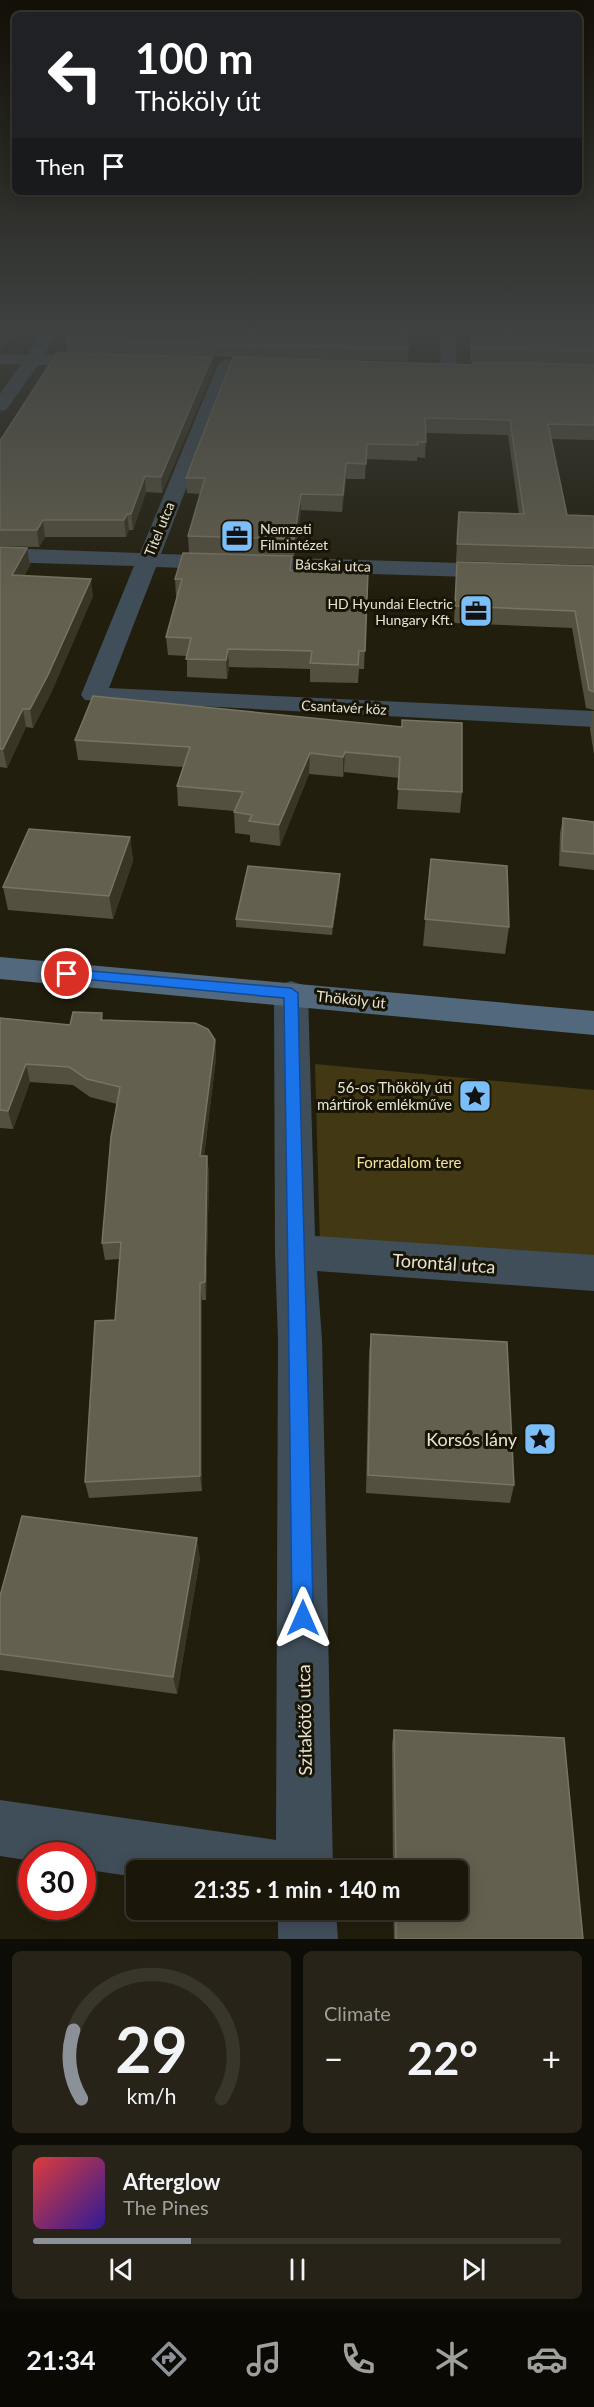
<!DOCTYPE html>
<html lang="en">
<head>
<meta charset="utf-8">
<style>
  body { margin:0; font-family:Lato,sans-serif; background:#272318; color:#f1f3f6; height:100vh; display:flex; flex-direction:column; font-size:22px; white-space:nowrap }
  * { box-sizing:border-box; margin:0 }
  p { font-size:20px; color:#9f9f9c }
  .icon { flex:none; width:33px; height:33px; fill:none; stroke:currentColor; stroke-width:2; stroke-linecap:round; stroke-linejoin:round }
  .map { position:relative; height:1939px; overflow:hidden }
  .drawer { display:flex; flex-direction:column; gap:12px; padding:12px; background:#0e0c06; flex:1 }
  .drawer>* { flex:none }
  .hud { position:absolute; left:12px; top:12px; width:570px; height:183px; border-radius:9px; box-shadow:0 3px 15px #0003,0 0 0 2px #38352b; background:#202124; color:#fff; overflow:hidden }
  .speed { position:absolute; left:18px; top:1842px; display:flex; gap:12px; font-size:30px; font-weight:700; text-align:center }
  .speed>* { display:grid; place-content:center; width:78px; height:78px; border-radius:50%; background:#1a160a; box-shadow:0 3px 15px #0003,0 0 0 2px #38352b; line-height:1 }
  .speed .limit { border:9px solid #d22; background:#fff; color:#111 }
  .pin { position:absolute; display:grid; place-items:center; width:51px; height:51px; color:#fff; margin:-26px; border:3px solid #fff; border-radius:50%; box-shadow:0 2px 6px #0007 }
  .me { position:absolute; width:66px; margin:-33px; rotate:0deg; stroke-linejoin:round; filter:drop-shadow(0 0 4px #0008) }
  .turn { display:flex; align-items:center; gap:21px; height:126px; padding:0 24px; font-size:27px }
  .turn .icon { width:78px; height:78px; stroke-width:2.5 }
  .turn b { display:block; font-size:42px; line-height:51px }
  .then { display:flex; align-items:center; height:57px; padding:0 24px; background:#0003; gap:12px; font-size:22px }
  .big { font-size:45px; font-weight:700; line-height:1.1 }
  .drawer .widget { flex:1; display:flex; flex-direction:column; justify-content:center; gap:9px; min-width:0; padding:0 21px; border-radius:9px; background:#272318 }
  .drawer .dial { align-items:center; gap:0 }
  .dial svg { height:156px; overflow:visible; fill:none; stroke:#38352b; stroke-width:7; stroke-linecap:round; text-anchor:middle }
  .dial text { fill:#f1f3f6; stroke:none }
  .song { display:flex; align-items:center; gap:18px }
  .cover { width:72px; height:72px; border-radius:9px; background:linear-gradient(135deg,hsl(0 70% 55%),hsl(250 70% 35%)) }
  .played { height:6px; border-radius:3px; background:linear-gradient(90deg,#8c9099 30%,#38352b 30%) }
  .keys { display:flex; justify-content:space-around; direction:ltr }
  .heat { display:flex; justify-content:space-between; align-items:center; font-size:33px; direction:ltr }
  .drawer .tiles { flex:1; display:grid; gap:12px; grid-template-columns:1fr 1fr }
  .widget:last-child { grid-column:span 2 }
  .trip { position:absolute; left:126px; top:1860px; width:342px; height:60px; border-radius:9px; background:#1a160a; box-shadow:0 3px 15px #0003,0 0 0 2px #38352b; font-weight:700; line-height:60px; text-align:center }
  .dock { display:flex; height:96px; justify-content:space-around; align-items:center; background:#0a0904; color:#9f9f9c }
  .dock .icon { width:42px; height:42px }
  .dock .selected { color:#8c9099 }
  .dock b { font-size:27px; color:#f1f3f6 }
  .map>svg:first-child { display:block }
  .green { fill:#423914 }
  .lines { fill:none; stroke-linecap:round; stroke-linejoin:round }
  .minor { fill:#404e5a; fill-rule:evenodd }
  .secondary { fill:#52687c; fill-rule:evenodd }
  .wall { fill:#54503f }
  .shaded-wall { fill:#393524 }
  .building { fill:#64604f; stroke:#787464; stroke-width:1.5 }
  .route { fill:#1a73e8; stroke:#114b97; stroke-width:1.5 }
  .labels { text-anchor:middle; dominant-baseline:central; stroke-width:6; stroke-linejoin:round; paint-order:stroke }
  .far-poi-label { font-size:14px; fill:#e6e3d8; stroke:#191505; text-anchor:start }
  .far-street-label { font-size:14px; fill:#e6e3d8; stroke:#191505 }
  .street-label { font-size:15px; fill:#e6e3d8; stroke:#191505 }
  .poi-label { font-size:15px; fill:#e6e3d8; stroke:#191505; text-anchor:end }
  .park-label { font-size:15px; fill:#f5e39d; stroke:#191505 }
  .near-street-label { font-size:18px; fill:#e6e3d8; stroke:#191505 }
  .near-poi-label { font-size:18px; fill:#e6e3d8; stroke:#191505; text-anchor:end }
</style>
</head>
<body>
<div class="map">
<svg width="594" height="1939" viewBox="0 0 594 1939">
  <rect width="100%" height="100%" fill="#221e0d"/>
  <path class="green" d="M315,1064L594,1090V1265L320,1245Z"/>
  <g class="lines">
    <path class="minor" d="M45,326H61L44,355L97,356L105,361L97,366L38,365L6,410L0,411V394L21,364H0V354L28,355Z
      M439,326H455L457,369L455,373H443L441,369Z
      M226,359L234,364L161,554L594,567V581L156,567L109,688L594,711V727L85,700L81,695L134,566L0,562V548L140,553L218,364Z
      M291,981L303,985L308,993L315,1236L594,1255V1291L317,1271L322,1340L333,1870H136V1877L82,1869V1856H32V1861L0,1856V1800L276,1840L278,1340L275,1252L274,993L279,985Z
      M278,1910H336L338,1939H278Z"/>
    <path class="secondary" d="M0,957L594,1011V1035L0,979Z"/>
  </g>
  <path class="wall" d="M474,326H594V365L471,362L470,344L471,331L474,330Z
    M66,336L408,349V361L68,353Z
    M212,357L213,371L162,493L146,492L133,530H129L126,537H45L39,547L0,546V441Z
    M473,365H594V440L551,439L567,515L594,516V565L456,561L459,512L519,514L508,435L426,433L425,458L417,457V461L366,459L365,479H346L342,512L301,510L294,556L189,553L188,536L200,494L187,493L186,478Z
    M0,547L27,548L30,565L24,576L93,596L51,693L33,728L26,727L7,768L0,767Z
    M457,562L594,566V710L586,708L572,628L454,623Z
    M292,570L368,572L364,669H359L358,683L310,682V669L229,667L227,679L187,677V656L168,655L166,637L178,596H176L175,579Z
    M593,711H594V755L590,729Z
    M401,727L462,792L460,813L397,809L399,778L344,772L343,777L309,774L280,846L250,842V835L235,833L234,811L178,806L177,786L183,767L78,760L75,740Z
    M563,818L594,822V870L559,866L560,833Z
    M130,837L133,861L113,919L8,910L3,887Z
    M431,859L509,927L505,954L423,946Z
    M340,882L332,935L236,927V919Z
    M102,1013L103,1020L215,1040L216,1058L204,1156H207L209,1174L206,1300H202V1491L89,1498L85,1482L115,1320L119,1259L105,1260L102,1243L117,1104L90,1097L73,1085L30,1082L13,1129L0,1128V1018L70,1025Z
    M371,1334L514,1485L510,1503L366,1493L369,1353Z
    M200,1558L177,1694L0,1670V1596Z
    M394,1730L583,1939H394L393,1910H458V1870H393L392,1744Z"/>
  <path class="shaded-wall" d="M8,326H21L0,352V336Z
    M212,357L213,371L162,493L161,477Z
    M346,463V479L342,512L343,495Z
    M145,476L146,492L133,530L131,514Z
    M301,494V510L294,556V539Z
    M127,514L129,530L126,537L124,520Z
    M43,520L45,537L39,547L37,530Z
    M27,548L30,565L15,592L12,575Z
    M91,579L93,596L51,693L33,728L30,709Z
    M228,649L229,667L227,679L226,660Z
    M23,709L26,727L7,768L3,749Z
    M345,752L344,772L343,777V757Z
    M310,753L309,774L280,846L279,825Z
    M130,837L133,861L113,919L109,896Z
    M340,874V882L332,935V927Z
    M215,1040L216,1058L202,1174L200,1156Z
    M26,1064L30,1082L13,1129L8,1111Z
    M207,1156L209,1174L206,1300L205,1282Z
    M200,1283L202,1300V1491L200,1476Z
    M197,1538L200,1558L177,1694L173,1677Z"/>
  <path class="building" d="M0,326H8L0,336Z
    M72,326H407L408,349L67,341L70,336H66Z
    M476,326H594V351L472,348L471,331L476,330Z
    M57,353L212,357L161,477L145,476L131,514H127L124,520H43L37,530H0V441Z
    M233,357L473,365V362L594,365V425L548,424L567,515L594,516V548L457,544L459,512L524,514L510,420L425,418L426,442H418V445L367,444L366,464L346,463L343,495L301,494L294,539L188,536L205,478H186Z
    M0,547L27,548L12,575L91,579L48,675L30,709H23L3,749H0Z
    M183,553L292,556L290,570L368,572L365,651H359L358,665L310,663L312,651L228,649L226,660L186,659L191,638L166,637L182,579H175Z
    M457,562L594,566V692L589,690L575,611L455,606Z
    M93,696L402,727V720L462,723V792L398,789L400,757L345,752L343,757L310,753L279,825L249,821L252,815L234,812L243,792L177,786L190,747L75,740Z
    M563,818L594,822V854L562,851Z
    M29,829L130,837L109,896L3,887Z
    M431,859L507,866L509,927L425,919Z
    M248,866L340,874L332,927L236,919Z
    M73,1012L102,1013L101,1020L195,1023L208,1029L215,1040L200,1156H207L205,1282L200,1283V1476L85,1482L95,1321L115,1320L121,1242L102,1243L111,1137L120,1087L87,1079L69,1067L26,1064L8,1111L0,1110V1018L70,1025Z
    M371,1334L507,1342L514,1485L368,1475Z
    M22,1516L197,1538L173,1677L0,1654V1596Z
    M394,1730L564,1738L583,1939H396V1910H458V1870H396Z"/>
  <linearGradient id="sky" x2="0" y2="1"><stop stop-color="#131007"/><stop offset="0.55" stop-color="#3e4140"/><stop offset="1" stop-color="#3e4140" stop-opacity="0"/></linearGradient>
  <rect width="594" height="597" fill="url(#sky)"/>
  <path class="route" d="M67,969L291,988L298,993C302,1202 310,1410 313,1618L310,1625L303,1629L295,1625L292,1618C291,1411 286,1205 284,998L62,977V970Z"/>
  <defs>
    <g id="office-square" transform="scale(1.725)"><rect x="-9" y="-9" width="18" height="18" rx="4" fill="#7bbef8" stroke="#191505"/><path d="M-6-3h4V-5.5h4V-3h4V5H-6ZM-1-4.5V-3h2v-1.5ZM-6 0V1H6V0Z" fill="#111"/></g>
    <g id="sight-square" transform="scale(1.725)"><rect x="-9" y="-9" width="18" height="18" rx="4" fill="#7bbef8" stroke="#191505"/><path d="M0-6L1.8-2.2L6-1.7L2.9 1.2L3.7 5.4L0 3.3L-3.7 5.4L-2.9 1.2L-6-1.7L-1.8-2.2Z" fill="#111"/></g>
  </defs>
  <g fill-rule="evenodd">
    <use href="#office-square" x="237" y="536"/>
    <use href="#office-square" x="476" y="611"/>
    <use href="#sight-square" x="475" y="1096"/>
    <use href="#sight-square" x="540" y="1439"/>
  </g>
  <g class="labels">
    <g class="far-poi-label">
      <text x="260" y="528">Nemzeti<tspan x="260" dy="16">Filmintézet</tspan></text>
      <text x="453" y="603" text-anchor="end">HD Hyundai Electric<tspan x="453" dy="16">Hungary Kft.</tspan></text>
    </g>
    <g class="far-street-label">
      <text transform="translate(159 529) rotate(-68)">Titel utca</text>
      <text transform="translate(333 565) rotate(2)">Bácskai utca</text>
      <text transform="translate(344 707) rotate(3)">Csantavér köz</text>
    </g>
    <g class="street-label">
      <text transform="translate(351 999) rotate(6)">Thököly út</text>
    </g>
    <g class="poi-label">
      <text x="452" y="1087">56-os Thököly úti<tspan x="452" dy="17">mártírok emlékműve</tspan></text>
    </g>
    <g class="park-label">
      <text x="409" y="1162">Forradalom tere</text>
    </g>
    <g class="near-street-label">
      <text transform="translate(444 1263) rotate(4)">Torontál utca</text>
      <text transform="translate(304 1720) rotate(-91)">Szitakötő utca</text>
    </g>
    <g class="near-poi-label">
      <text x="517" y="1439">Korsós lány</text>
    </g>
  </g>
</svg>
<div class="speed"><div class="limit">30</div></div>
<div class="pin" style="left:67px;top:974px;background:#d93025"><svg class="icon" aria-label="arrive" viewBox="0 0 24 24"><path d="M6 21V4h12l-3 4 3 4H6"/></svg></div>
<svg class="me" style="left:303px;top:1618px" viewBox="-20 -20 40 40"><path d="M0-17L14 15 0 8-14 15z" fill="#1a73e8" stroke="#fff" stroke-width="4"/></svg>
<div class="trip">21:35 · 1 min · 140 m</div>
<div class="hud">
<div class="turn"><svg class="icon" aria-label="left" viewBox="0 0 24 24"><path d="M17 20v-9H6M10 6l-5 5 5 5"/></svg><div><b>100 m</b>Thököly út</div></div>
<div class="then">Then<svg class="icon" aria-label="arrive" viewBox="0 0 24 24"><path d="M6 21V4h12l-3 4 3 4H6"/></svg></div>
</div>
</div>
<section class="drawer">
<div class="tiles">
<div class="widget dial"><svg viewBox="0 0 100 80">
<path d="M14 69A42 42 0 1 1 86 69"/>
<path d="M14 69A42 42 0 0 1 10 34" stroke="#8c9099"/>
<text x="50" y="56" font-size="32" font-weight="700">29</text>
<text x="50" y="72" font-size="11">km/h</text>
</svg></div>
<div class="widget"><p>Climate</p>
<div class="heat"><a>−</a><b class="big">22°</b><a>+</a></div>
</div>
<div class="widget">
<div class="song"><i class="cover"></i><div><b>Afterglow</b><p>The Pines</p></div></div>
<div class="played"></div>
<div class="keys"><svg class="icon" aria-label="previous" viewBox="0 0 24 24"><path d="M18 5L8 12l10 7zM5 5v14"/></svg><svg class="icon" aria-label="pause" viewBox="0 0 24 24"><path d="M8 5v14M16 5v14"/></svg><svg class="icon" aria-label="next" viewBox="0 0 24 24"><path d="M6 5l10 7-10 7zM19 5v14"/></svg></div>
</div>
</div>
</section>
<nav class="dock">
<b>21:34</b>
<svg class="icon selected" aria-label="directions" viewBox="0 0 24 24"><path d="M12 3l9 9-9 9-9-9zM9 14v-3h6M13 9l2 2-2 2"/></svg>
<svg class="icon" aria-label="music" viewBox="0 0 24 24"><path d="M9 18V5l10-2v13"/><circle cx="6" cy="18" r="3"/><circle cx="16" cy="16" r="3"/></svg>
<svg class="icon" aria-label="phone" viewBox="0 0 24 24"><path d="M5 4h4l2 5-3 2q2 4 5 5l2-3 5 2v4C11 20 4 13 5 4z"/></svg>
<svg class="icon" aria-label="climate" viewBox="0 0 24 24"><path d="M12 3v18M4 7l16 10M4 17L20 7"/></svg>
<svg class="icon" aria-label="car" viewBox="0 0 24 24"><path d="M5 17H2v-5l4-1 3-4h7l3 4 3 1v5h-3M9 17h6M6 11h13"/><circle cx="7" cy="17" r="2"/><circle cx="17" cy="17" r="2"/></svg>
</nav>
</body>
</html>
